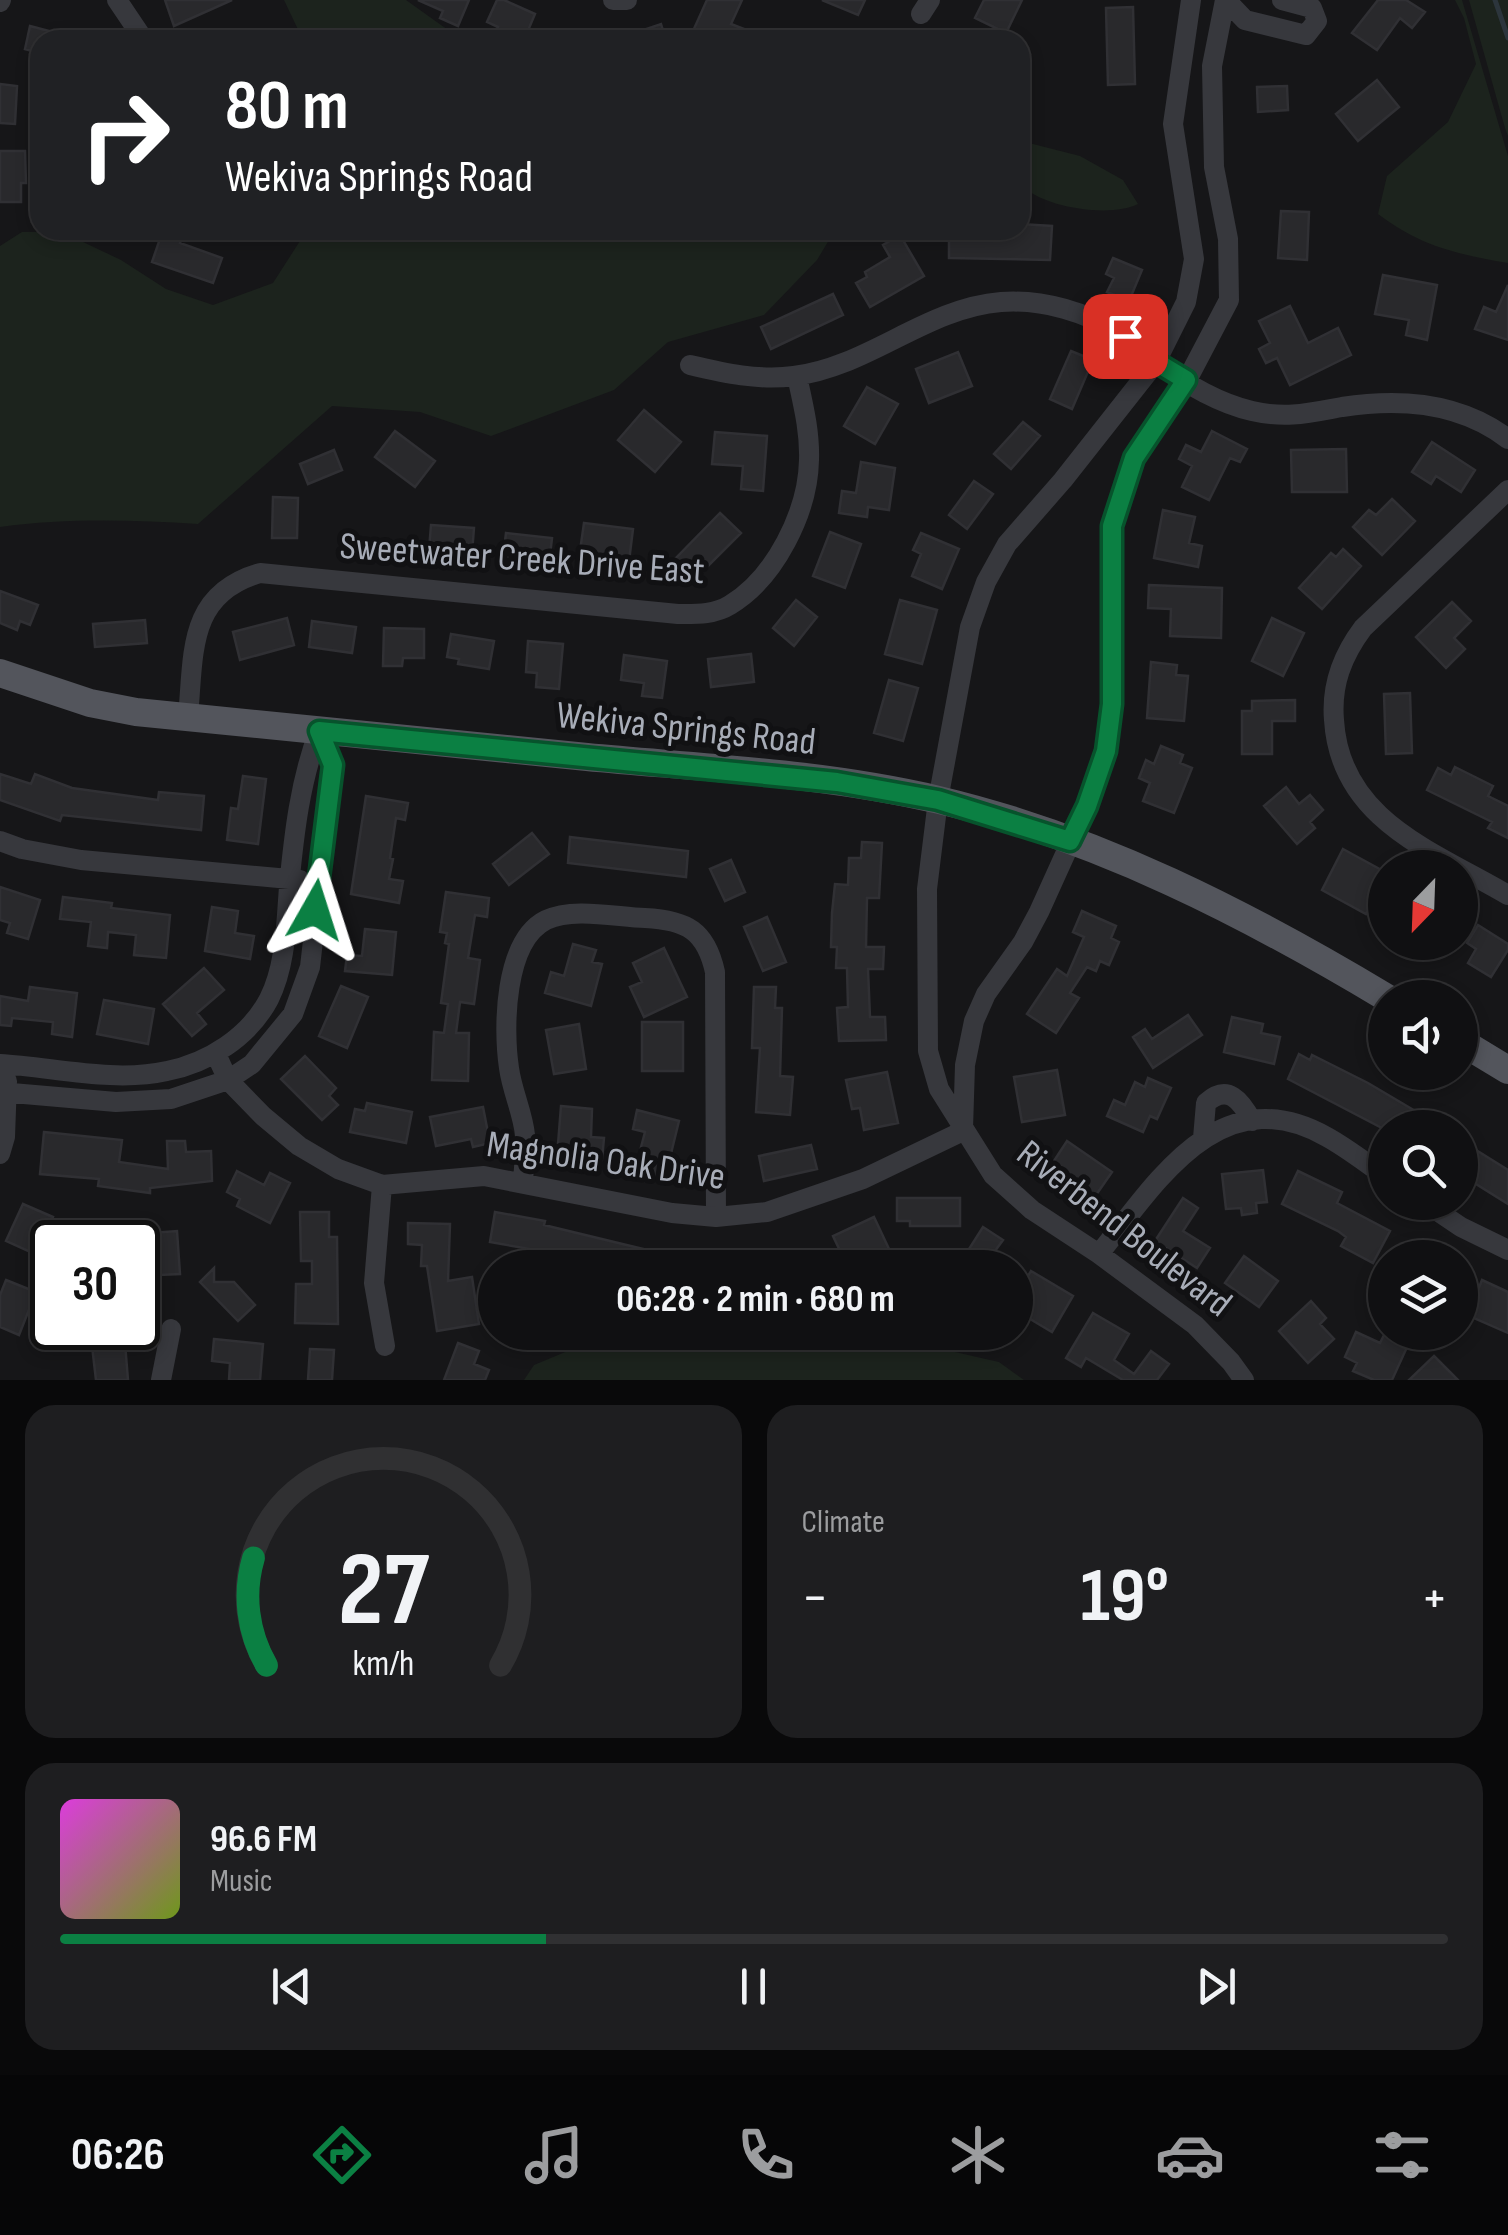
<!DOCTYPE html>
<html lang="en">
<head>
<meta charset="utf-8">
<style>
  body { margin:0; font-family:"Sofia Sans Condensed",sans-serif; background:#1e1e20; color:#f1f3f6; height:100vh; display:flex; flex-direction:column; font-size:38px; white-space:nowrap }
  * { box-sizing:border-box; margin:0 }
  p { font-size:32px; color:#9c9d9f }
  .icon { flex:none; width:55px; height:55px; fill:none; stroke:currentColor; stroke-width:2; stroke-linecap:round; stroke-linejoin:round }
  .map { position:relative; height:1380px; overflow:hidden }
  .panel { display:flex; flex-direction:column; gap:25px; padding:25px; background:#09090a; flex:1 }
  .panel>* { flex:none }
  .hud { position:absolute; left:30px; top:30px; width:1000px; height:210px; border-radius:30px; box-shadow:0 5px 15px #0003,0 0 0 2px #303032; background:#202124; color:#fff; overflow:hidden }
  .needle { width:65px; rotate:203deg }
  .buttons { position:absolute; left:1368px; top:850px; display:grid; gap:20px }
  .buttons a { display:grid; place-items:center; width:110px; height:110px; border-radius:50%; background:#101012; box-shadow:0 5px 15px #0003,0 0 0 2px #303032; font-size:50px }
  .speed { position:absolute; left:30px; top:1220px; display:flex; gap:20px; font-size:50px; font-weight:700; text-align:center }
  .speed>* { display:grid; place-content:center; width:130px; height:130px; border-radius:50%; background:#101012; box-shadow:0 5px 15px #0003,0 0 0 2px #303032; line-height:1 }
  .speed .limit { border:5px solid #111; border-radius:15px; background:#fff; color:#111 }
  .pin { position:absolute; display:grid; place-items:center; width:85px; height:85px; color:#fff; margin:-42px; border-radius:20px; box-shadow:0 5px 15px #0006 }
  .me { position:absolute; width:110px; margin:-55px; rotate:6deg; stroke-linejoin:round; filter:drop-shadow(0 0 8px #0008) }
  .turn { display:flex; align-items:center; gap:35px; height:210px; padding:0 30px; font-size:45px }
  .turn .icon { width:130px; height:130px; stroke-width:2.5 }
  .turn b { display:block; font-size:70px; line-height:85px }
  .big { font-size:75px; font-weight:700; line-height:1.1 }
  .panel .card { flex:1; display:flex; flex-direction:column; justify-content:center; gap:15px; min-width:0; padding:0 35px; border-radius:30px; background:#1e1e20 }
  .panel .dial { align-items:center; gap:0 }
  .dial svg { height:260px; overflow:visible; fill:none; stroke:#303032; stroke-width:7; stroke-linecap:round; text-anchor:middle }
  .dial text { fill:#f1f3f6; stroke:none }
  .song { display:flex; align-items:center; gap:30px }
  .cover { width:120px; height:120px; border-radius:15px; background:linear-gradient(135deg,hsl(300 70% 55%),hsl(80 70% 35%)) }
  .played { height:10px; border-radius:5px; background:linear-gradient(90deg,#0b8043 35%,#303032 35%) }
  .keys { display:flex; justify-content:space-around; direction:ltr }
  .heat { display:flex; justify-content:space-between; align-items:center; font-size:55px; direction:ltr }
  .panel .tiles { flex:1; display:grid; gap:25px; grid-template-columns:1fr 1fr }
  .card:last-child { grid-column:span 2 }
  .trip { position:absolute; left:478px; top:1250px; width:555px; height:100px; border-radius:50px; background:#101012; box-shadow:0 5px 15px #0003,0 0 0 2px #303032; font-weight:700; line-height:100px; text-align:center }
  .dock { display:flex; height:160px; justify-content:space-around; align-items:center; background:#060607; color:#9c9d9f }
  .dock .icon { width:70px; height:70px }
  .dock .active { color:#0b8043 }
  .dock b { font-size:45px; color:#f1f3f6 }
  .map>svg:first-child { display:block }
  .green { fill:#1c231d }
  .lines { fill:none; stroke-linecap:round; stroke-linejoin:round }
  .stream { stroke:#2c353c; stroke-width:5 }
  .building { fill:#29292c; stroke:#303034; stroke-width:2.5 }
  .minor { stroke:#37383d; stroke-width:20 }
  .major { stroke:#53555c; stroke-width:28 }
  .route-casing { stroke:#07532c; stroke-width:25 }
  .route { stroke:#0b8043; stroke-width:18 }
  .labels { text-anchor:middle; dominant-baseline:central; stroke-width:10; stroke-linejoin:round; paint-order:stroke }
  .street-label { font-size:38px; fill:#a8adb8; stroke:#111113 }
</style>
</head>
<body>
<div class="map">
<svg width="1508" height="1380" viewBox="0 0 1508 1380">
  <rect width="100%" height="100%" fill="#161618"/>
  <path class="green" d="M284,0H406L462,40H303Z
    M1455,0H1462L1508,156V263C1456,254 1420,246 1378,214L1387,176L1448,122L1476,64L1464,18Z
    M1469,0H1508V136L1505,128Z
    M1029,143L1080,156L1123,180L1138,204C1111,218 1042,208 1020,184V151Z
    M307,230H835L817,260L764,315L668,342L614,390L491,436L420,412L332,406L198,524C132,520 66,518 0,527V246L22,232H62L121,260L166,289L213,305L273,283Z
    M626,1333H871L999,1362L1024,1380H524L534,1365L587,1343Z"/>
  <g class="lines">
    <path class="stream" d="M1495,0L1508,38"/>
  </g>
  <path class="building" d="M165,0H232L174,26Z
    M418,0H469L458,26L440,18L443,11Z
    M497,0H504L535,14L524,40H504L494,36L498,27L487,22Z
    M707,0H742L731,24L744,29L740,40H714L693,31Z
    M822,0H865L858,15Z
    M984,0H1022L1006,33L975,18Z
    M1378,0H1406L1425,12L1412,28L1400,18L1377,50L1352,33Z
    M1133,7L1135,84L1108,85L1106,8Z
    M661,24L666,40H620V38Z
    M30,26L68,36V40H40V53L25,49Z
    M1377,80L1399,107L1358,141L1336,114Z
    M0,84L17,86L15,124L0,123Z
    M1287,86L1288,110L1258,112L1257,87Z
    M0,151H25L26,183H21V202H0Z
    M1281,211L1309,212L1307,260L1278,258Z
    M1020,224L1052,226L1050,260L949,258V230H1020Z
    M163,230H185L180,243L222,258L213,283L152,262Z
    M900,235L924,276L870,307L856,283L867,277L865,272L890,257L883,245Z
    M1113,258L1142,270L1129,301L1107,292L1114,278L1106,274Z
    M1383,275L1437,285L1427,340L1406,335L1409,320L1375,314Z
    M1508,285V340L1475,329L1484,307L1496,312Z
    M833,294L843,315L771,349L761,327Z
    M1290,306L1308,343L1338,328L1351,355L1290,385L1277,358L1266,363L1259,349L1270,343L1259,321Z
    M1071,351L1093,360L1072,409L1050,399Z
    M958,352L972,386L929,403L916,369Z
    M867,387L898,404L875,444L844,426Z
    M644,410L681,442L655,472L618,440Z
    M1023,422L1040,436L1011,469L994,454Z
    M395,431L435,461L415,487L375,457Z
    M1212,431L1247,449L1240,462L1230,458L1209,500L1182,487L1192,466L1179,459L1186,445L1201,452Z
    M715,432L767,436L763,491L741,489L743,466L712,464Z
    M1432,442L1475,470L1461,492L1436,476L1431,484L1412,472Z
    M1346,449L1347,492H1292L1291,450Z
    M334,450L342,470L308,484L300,464Z
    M861,462L895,468L889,510L868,507L867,517L839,513L842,491L856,493Z
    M974,481L993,494L967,529L949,515Z
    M273,497L298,498L297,538H272Z
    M1392,499L1415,521L1382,555L1353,527L1369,510L1376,515Z
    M1163,510L1195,517L1189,543L1202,546L1198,567L1154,558Z
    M720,513L741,533L695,579L675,559Z
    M584,523L633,529L629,561L604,558L602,569L578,565Z
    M431,525L474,528L472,553L429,550Z
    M830,532L861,544L845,588L813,576Z
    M506,533L552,538L549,564L503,558Z
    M921,533L959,549L942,589L912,576L921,554L913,550Z
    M1343,549L1361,566L1322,609L1299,588L1331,553L1336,557Z
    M1149,585L1222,588L1221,638L1170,636L1171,609L1148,608Z
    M0,591L38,605L30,625L20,621L17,630L0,623Z
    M796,600L817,617L794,646L773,628Z
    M900,600L937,610L922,664L885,654Z
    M1452,602L1471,621L1454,638L1465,649L1446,668L1416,637Z
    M287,618L294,645L240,660L233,632Z
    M1272,618L1304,633L1283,676L1252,661Z
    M145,620L147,643L95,647L93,624Z
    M312,621L356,627L352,653L309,647Z
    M384,628L424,629V658H403L402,666H383Z
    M451,634L494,641L489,669L458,664L459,659L447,657Z
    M528,641L563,644L559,689L536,687L537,673L526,672Z
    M751,654L754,682L711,687L708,659Z
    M624,655L667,661L662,698L642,696L644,683L621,680Z
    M1151,662L1177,665L1176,675L1188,676L1184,721L1147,718Z
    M889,680L918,688L903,741L874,733Z
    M1410,693L1412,753L1386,754L1384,694Z
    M1295,700V721H1272V754H1242V711H1252V701Z
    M1161,746L1183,755L1180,763L1192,768L1174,813L1143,801L1150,783L1139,778L1146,760L1154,764Z
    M1455,767L1493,786L1488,796L1508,806V838L1488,828L1492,822L1427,790L1438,768L1451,775Z
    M0,774L31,784L35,774L72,788L158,800L159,792L204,796L201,830L62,815L60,821L0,800Z
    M243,776L266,779L258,844L227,840L231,808L238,809Z
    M1286,787L1299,804L1310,795L1323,810L1310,822L1315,828L1297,844L1264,806Z
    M366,796L408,803L405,820L396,818L390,858L393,859L389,879L403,881L399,903L351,894Z
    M532,833L549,854L509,885L493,864Z
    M570,837L688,851L686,877L568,863Z
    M862,842L882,843L879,898H867L866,947H884L883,969H868L870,1017H885L886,1040L839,1041L837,1008L848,1007L847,968H836L837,947H831L832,913L835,884L848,885L849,858H861Z
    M1343,849L1385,872V916L1369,909L1366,914L1322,890Z
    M731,860L745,892L725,901L710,869Z
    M0,887L40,900L28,939L7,933L10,923L0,920Z
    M446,892L489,898L487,917L475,915L468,958L480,960L474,1004L460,1002L456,1033H469L468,1081L432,1080L434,1032L444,1033L448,1004L441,1003L449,944L445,943L447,933L440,932Z
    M63,897L112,903L111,908L170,915L166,958L134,955L136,935L108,932L107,948L88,946L91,922L60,919Z
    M212,907L238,911L235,933L254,936L250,959L205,951Z
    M1082,911L1116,926L1111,938L1119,942L1109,965L1100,961L1096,971L1087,967L1070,993L1079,998L1056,1033L1027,1014L1057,969L1067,976L1084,937L1073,932Z
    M767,917L786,962L763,971L744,927Z
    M1478,925L1508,944V950L1491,977L1468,963L1476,949L1467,943Z
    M365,929L396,932L392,975L345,971L347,955L362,956Z
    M573,944L596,950L592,962L602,964L591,1006L545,993L551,972L564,976Z
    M664,948L687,997L644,1017L630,987L642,982L633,963Z
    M204,968L224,990L197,1013L206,1024L192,1036L163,1004Z
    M341,986L368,997L347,1048L319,1036Z
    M30,987L77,993L72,1037L52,1034L53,1022L12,1018L11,1026L0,1025V996L28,1001Z
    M754,987H776L775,1008H782L780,1076L793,1077L790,1115L756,1112L760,1048H752Z
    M104,1000L154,1009L148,1044L97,1034Z
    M1188,1015L1202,1035L1153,1068L1133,1037L1145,1029L1152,1039Z
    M1232,1017L1263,1024L1261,1033L1280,1037L1274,1064L1224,1052Z
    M642,1022H683V1071H642Z
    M579,1024L586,1069L554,1074L546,1030Z
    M1299,1054L1310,1060L1312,1055L1368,1083L1444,1128H1382L1288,1079Z
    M305,1056L336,1088L329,1096L338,1105L322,1120L281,1079Z
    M1057,1070L1065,1115L1022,1122L1014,1077Z
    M887,1072L898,1123L864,1130L860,1108L852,1109L846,1080Z
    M1148,1078L1171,1088L1157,1119L1150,1116L1143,1132L1107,1116L1114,1100L1125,1105L1135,1082L1145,1087Z
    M367,1103L412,1112L406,1143L350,1132L355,1109L365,1111Z
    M561,1106L592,1109L591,1137L604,1138L602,1160L557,1157Z
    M483,1107L490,1143L473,1147L471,1139L436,1146L430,1117Z
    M637,1110L679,1121L665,1178L635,1170L645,1132L633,1129Z
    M44,1132L122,1140L119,1162L168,1169L167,1141H185L186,1152L211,1151L212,1181L150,1188V1193L98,1186L99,1179L40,1174Z
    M1460,1140L1508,1170V1204L1460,1174Z
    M1067,1141L1112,1172L1096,1195L1052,1164Z
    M811,1145L817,1169L764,1181L759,1156Z
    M1263,1170L1267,1202L1256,1203L1257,1213L1242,1215L1241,1208L1226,1209L1222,1174Z
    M237,1171L264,1185L270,1173L290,1183L270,1223L237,1206L240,1199L227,1192Z
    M1298,1171L1342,1192L1337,1203L1390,1231L1373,1263L1341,1246L1346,1237L1338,1231L1282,1204Z
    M897,1198H960V1226H910V1221H897Z
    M1183,1198L1198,1208L1183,1231L1210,1248L1197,1268L1155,1241Z
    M23,1204L53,1217L45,1236L56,1241L52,1242L48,1260L6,1241Z
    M300,1212H329V1237H337L338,1324L295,1323L296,1284H312V1261H301Z
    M495,1212L545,1221L544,1225L705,1264L704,1268H579L556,1262L558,1254L490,1242Z
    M874,1217L889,1249L849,1268H814L842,1255L833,1236Z
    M408,1223L450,1224L448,1281L472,1277L479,1324L437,1331L427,1266H421L422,1245L408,1244Z
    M983,1227L1003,1240L995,1251L1020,1268H957Z
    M177,1231L180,1274L159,1275L158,1266L138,1267V1234Z
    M809,1254L811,1268H763L762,1260Z
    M1244,1256L1278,1281L1259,1307L1225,1283Z
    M214,1268V1282H234L255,1305L238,1321L200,1282Z
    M1031,1271L1073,1296L1052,1332L1015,1310V1297Z
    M6,1280L36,1292L19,1335L0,1327V1295Z
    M1482,1280L1508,1292V1333L1460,1312V1301L1467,1285L1478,1290Z
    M1311,1301L1326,1318L1320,1324L1334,1339L1308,1363L1279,1331Z
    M1093,1313L1129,1334L1114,1360L1134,1374L1151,1351L1169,1364L1157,1380H1123L1086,1358L1081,1367L1066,1358Z
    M1356,1332L1380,1343L1384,1335L1408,1345L1392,1380H1374L1353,1371L1357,1363L1345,1357Z
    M214,1339L263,1344L260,1380H229L230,1363L212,1361Z
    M125,1343L128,1380H96L92,1346Z
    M458,1343L479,1351L474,1364L489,1370L485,1380H444Z
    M310,1349L334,1350L332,1380H308Z
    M1434,1356L1458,1380H1409Z"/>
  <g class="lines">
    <path class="minor" d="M117,0L144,40
      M613,0H627
      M1191,0L1173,124L1194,259L1186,302L1156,362L1063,480L1007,544L986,582L970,627L938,800L927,889L928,1051L939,1089L993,1175L1032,1210L1099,1254L1195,1325L1231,1362L1244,1380
      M1226,0L1245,20L1306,35L1317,21L1312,8L1282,0
      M0,2L1,0
      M921,14L930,0
      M690,365C724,373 759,381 794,376C868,367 926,308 1001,302C1043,299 1087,312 1123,335C1134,341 1143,351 1152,359C1181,381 1217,403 1252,411C1286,419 1309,413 1342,407C1400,398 1460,402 1508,439
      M1508,490L1363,628C1342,656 1331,685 1334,720C1340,820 1433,851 1508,895
      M188,717C194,653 187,594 260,573L678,614C695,614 714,615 730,605C775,578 808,512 809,460C810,431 803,404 797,376
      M0,841L22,849L81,860L300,880
      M216,1054L228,1080L263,1116L299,1146L338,1169L382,1185L484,1176L672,1213L716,1217L767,1212L863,1179L963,1131
      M0,1064C53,1067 114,1083 167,1071C208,1063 249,1037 269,999C286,965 286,924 289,887C294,834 300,781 319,731
      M0,1092L116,1102L171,1099L228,1080L252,1064L293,1014L310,967L333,765L319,731
      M963,1129L965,1065L974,1021L986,994L1023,942L1039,912L1087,806L1106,751L1111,703L1112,526L1135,458L1187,380L1229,300L1228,239L1214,167L1212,66L1225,0
      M1203,1138L1206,1103C1228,1083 1241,1101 1252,1121
      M0,1154L5,1137L7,1081
      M523,1181C524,1166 526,1150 525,1135C523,1113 512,1091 509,1068C503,1028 504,941 546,920C573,907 616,917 645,918C687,920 706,931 715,972L716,1217
      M382,1185L374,1283L385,1346
      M1424,1202L1461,1227L1508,1250
      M1099,1254C1156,1183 1220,1076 1327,1137C1347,1148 1366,1163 1385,1176
      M161,1380L171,1329"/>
    <path class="major" d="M0,673L90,703L136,712C287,726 437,743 587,757C704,768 825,773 939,800C1099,838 1247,914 1387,998
      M1460,1041L1508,1070"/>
  </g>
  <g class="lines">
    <g class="route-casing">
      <path id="route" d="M315,910L333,765L319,731L837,782L938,800L1070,841L1087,806L1106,751L1112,704V526L1134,458L1186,380L1156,362L1125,336"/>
    </g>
    <use href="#route" class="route"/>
  </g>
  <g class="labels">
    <g class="street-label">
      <text transform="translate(522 559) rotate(4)">Sweetwater Creek Drive East</text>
      <text transform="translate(686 729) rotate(6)">Wekiva Springs Road</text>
      <text transform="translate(606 1161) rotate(8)">Magnolia Oak Drive</text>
      <text transform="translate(1124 1229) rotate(38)">Riverbend Boulevard</text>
    </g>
  </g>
</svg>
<div class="buttons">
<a><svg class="needle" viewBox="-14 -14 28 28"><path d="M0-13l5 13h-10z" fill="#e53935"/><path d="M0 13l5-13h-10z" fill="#9c9d9f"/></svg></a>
<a><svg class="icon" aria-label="sound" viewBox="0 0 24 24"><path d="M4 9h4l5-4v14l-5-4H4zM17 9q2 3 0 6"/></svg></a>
<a><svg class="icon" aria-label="search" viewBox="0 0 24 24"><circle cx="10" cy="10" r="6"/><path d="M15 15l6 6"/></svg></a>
<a><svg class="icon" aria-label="layers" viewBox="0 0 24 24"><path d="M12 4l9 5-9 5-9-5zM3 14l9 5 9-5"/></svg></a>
</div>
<div class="speed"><div class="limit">30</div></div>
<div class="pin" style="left:1125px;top:336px;background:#d93025"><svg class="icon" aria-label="arrive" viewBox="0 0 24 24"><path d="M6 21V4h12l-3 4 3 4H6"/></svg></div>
<svg class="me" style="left:315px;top:910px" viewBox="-20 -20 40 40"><path d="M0-17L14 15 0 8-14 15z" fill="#0b8043" stroke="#fff" stroke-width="4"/></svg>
<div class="trip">06:28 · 2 min · 680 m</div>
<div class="hud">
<div class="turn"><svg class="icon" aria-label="right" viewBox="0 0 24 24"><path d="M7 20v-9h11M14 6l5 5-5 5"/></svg><div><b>80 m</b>Wekiva Springs Road</div></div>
</div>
</div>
<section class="panel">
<div class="tiles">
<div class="card dial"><svg viewBox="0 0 100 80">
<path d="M14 69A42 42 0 1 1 86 69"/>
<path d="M14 69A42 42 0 0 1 10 36" stroke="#0b8043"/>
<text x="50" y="56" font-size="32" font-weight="700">27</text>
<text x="50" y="72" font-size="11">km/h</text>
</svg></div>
<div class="card"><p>Climate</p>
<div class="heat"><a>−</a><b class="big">19°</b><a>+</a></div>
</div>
<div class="card">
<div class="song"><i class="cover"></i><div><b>96.6 FM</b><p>Music</p></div></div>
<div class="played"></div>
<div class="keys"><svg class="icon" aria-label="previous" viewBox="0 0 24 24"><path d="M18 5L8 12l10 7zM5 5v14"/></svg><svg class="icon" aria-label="pause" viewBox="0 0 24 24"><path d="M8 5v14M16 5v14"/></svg><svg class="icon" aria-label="next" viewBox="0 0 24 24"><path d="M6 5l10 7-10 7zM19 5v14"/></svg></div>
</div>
</div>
</section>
<nav class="dock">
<b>06:26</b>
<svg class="icon active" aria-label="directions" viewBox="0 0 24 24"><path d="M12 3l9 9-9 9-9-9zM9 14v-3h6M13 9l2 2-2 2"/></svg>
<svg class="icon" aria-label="music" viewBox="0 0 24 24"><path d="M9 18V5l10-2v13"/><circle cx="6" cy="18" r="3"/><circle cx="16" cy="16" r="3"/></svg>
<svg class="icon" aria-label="phone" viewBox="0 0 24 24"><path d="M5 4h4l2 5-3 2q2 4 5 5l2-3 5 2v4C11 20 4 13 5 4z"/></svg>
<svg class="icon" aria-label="climate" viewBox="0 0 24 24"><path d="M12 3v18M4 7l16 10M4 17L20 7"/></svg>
<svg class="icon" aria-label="car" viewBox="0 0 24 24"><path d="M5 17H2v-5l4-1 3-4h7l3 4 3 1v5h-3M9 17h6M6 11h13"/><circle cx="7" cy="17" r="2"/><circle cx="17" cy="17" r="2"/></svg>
<svg class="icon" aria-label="filters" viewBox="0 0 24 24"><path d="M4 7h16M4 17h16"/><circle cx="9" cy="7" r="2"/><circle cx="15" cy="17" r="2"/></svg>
</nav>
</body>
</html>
